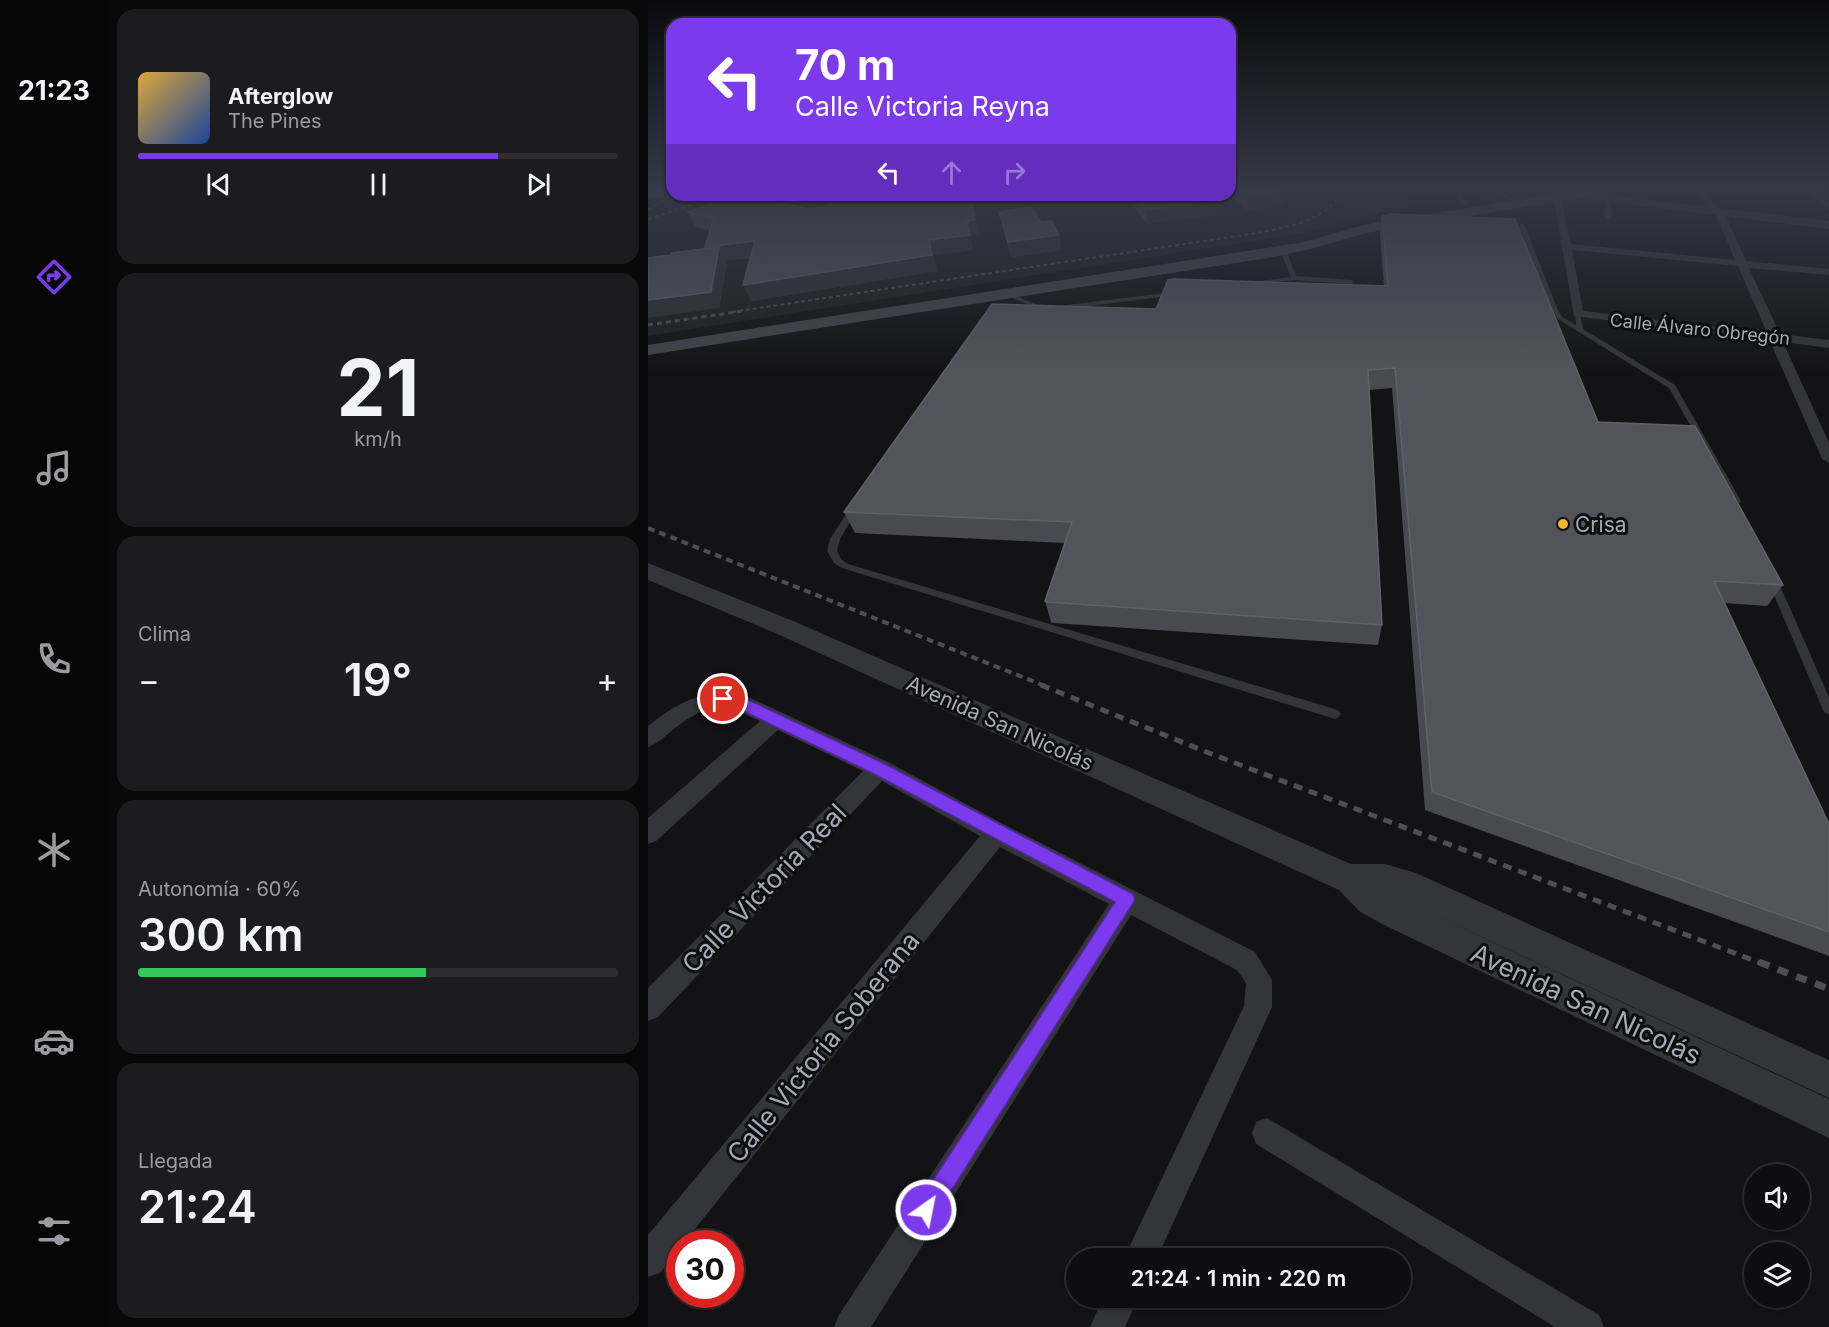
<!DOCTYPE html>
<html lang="es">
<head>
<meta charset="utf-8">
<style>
  body { margin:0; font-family:Inter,sans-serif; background:#1c1c1e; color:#f1f3f6; height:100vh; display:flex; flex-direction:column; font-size:22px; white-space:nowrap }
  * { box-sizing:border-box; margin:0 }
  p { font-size:20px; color:#9b9c9f }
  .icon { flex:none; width:33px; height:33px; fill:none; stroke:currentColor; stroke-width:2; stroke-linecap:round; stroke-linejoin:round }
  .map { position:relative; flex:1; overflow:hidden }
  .side { display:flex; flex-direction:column; gap:9px; padding:9px; background:#080809; width:540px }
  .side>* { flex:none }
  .banner { position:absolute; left:18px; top:18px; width:570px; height:183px; border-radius:18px; box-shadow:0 2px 4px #0004,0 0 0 2px #2e2e30; background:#7c3aed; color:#fff; overflow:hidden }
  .buttons { position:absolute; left:1096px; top:1164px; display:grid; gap:12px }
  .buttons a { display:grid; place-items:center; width:66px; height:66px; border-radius:50%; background:#0e0e10; box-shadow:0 2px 4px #0004,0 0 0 2px #2e2e30; font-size:30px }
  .speed { position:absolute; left:18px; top:1230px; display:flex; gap:12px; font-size:30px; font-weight:700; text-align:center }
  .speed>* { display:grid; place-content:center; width:78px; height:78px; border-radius:50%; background:#0e0e10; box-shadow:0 2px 4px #0004,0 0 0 2px #2e2e30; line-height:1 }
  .speed .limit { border:9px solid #d22; background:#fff; color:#111 }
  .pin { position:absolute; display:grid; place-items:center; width:51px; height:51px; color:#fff; margin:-26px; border:3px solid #fff; border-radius:50%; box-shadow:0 2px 6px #0007 }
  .me { position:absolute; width:66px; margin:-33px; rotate:33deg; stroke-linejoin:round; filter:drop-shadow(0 0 4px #0008) }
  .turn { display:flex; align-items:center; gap:21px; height:126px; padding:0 30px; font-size:27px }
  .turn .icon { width:78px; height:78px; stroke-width:2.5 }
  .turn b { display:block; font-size:42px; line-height:51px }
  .lanes { display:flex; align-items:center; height:57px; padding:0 30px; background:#0003; justify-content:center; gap:30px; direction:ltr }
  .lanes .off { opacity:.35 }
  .big { font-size:45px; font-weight:600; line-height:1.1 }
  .side .tile { flex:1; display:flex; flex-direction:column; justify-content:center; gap:9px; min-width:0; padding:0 21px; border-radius:18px; background:#1c1c1e }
  .side .dial { align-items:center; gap:0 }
  .dial b { font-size:78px; line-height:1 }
  .song { display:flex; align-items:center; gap:18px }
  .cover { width:72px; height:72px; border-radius:9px; background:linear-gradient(135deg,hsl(40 70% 55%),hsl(220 70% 35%)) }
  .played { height:6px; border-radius:3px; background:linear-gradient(90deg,#7c3aed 75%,#2e2e30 75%) }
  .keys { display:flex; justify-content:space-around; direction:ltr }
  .heat { display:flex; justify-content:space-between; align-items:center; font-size:33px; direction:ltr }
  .charge { height:9px; border-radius:4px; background:linear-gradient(90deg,#34c759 60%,#2e2e30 0) }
  .trip { position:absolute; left:418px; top:1248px; width:345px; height:60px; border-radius:30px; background:#0e0e10; box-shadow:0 2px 4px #0004,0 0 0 2px #2e2e30; font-weight:600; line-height:60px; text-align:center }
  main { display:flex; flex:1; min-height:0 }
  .menu { display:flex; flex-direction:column; width:108px; justify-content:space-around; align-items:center; background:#060606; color:#9b9c9f }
  .menu .icon { width:42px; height:42px }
  .menu .selected { color:#7c3aed }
  .menu b { font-size:27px; color:#f1f3f6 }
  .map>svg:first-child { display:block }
  .built { fill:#1f1f22 }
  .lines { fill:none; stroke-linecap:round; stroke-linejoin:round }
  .service { fill:#343539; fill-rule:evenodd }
  .minor { fill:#343539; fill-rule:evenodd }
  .tertiary { fill:#343539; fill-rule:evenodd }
  .secondary { fill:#424449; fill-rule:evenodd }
  .rail-far4 { stroke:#4d4f54; stroke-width:2; stroke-dasharray:4 3; stroke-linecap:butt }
  .rail-far3 { stroke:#4d4f54; stroke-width:3; stroke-dasharray:5 4; stroke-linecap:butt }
  .rail-far2 { stroke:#4d4f54; stroke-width:4; stroke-dasharray:7 5; stroke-linecap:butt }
  .rail-far1 { stroke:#4d4f54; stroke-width:5; stroke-dasharray:9 7; stroke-linecap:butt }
  .rail { stroke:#4d4f54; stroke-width:7; stroke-dasharray:11 9; stroke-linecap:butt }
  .wall { fill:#494a50 }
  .shaded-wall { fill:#2f3034 }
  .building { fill:#53545b; stroke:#606269; stroke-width:1.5 }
  .route { fill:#7c3aed; stroke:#51269a; stroke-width:1.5 }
  .poi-dot { fill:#ecb834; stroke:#0e0e10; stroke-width:2 }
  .labels { text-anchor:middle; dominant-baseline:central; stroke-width:6; stroke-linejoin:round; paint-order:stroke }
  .far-street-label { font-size:18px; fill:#a5a9b5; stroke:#0e0e10 }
  .poi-label { font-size:21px; fill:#a5a9b5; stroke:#0e0e10; text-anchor:start }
  .street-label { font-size:21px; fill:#a5a9b5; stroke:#0e0e10 }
  .near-street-label { font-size:26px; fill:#a5a9b5; stroke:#0e0e10 }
</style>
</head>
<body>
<main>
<nav class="menu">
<b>21:23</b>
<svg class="icon selected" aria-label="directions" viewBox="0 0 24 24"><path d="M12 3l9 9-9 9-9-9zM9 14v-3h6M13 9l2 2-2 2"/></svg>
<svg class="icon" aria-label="music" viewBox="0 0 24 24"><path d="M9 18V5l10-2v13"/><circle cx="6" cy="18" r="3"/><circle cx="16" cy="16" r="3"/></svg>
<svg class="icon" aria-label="phone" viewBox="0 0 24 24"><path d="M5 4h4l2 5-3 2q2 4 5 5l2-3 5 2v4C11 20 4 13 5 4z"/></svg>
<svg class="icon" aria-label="climate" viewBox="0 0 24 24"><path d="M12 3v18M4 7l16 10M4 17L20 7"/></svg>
<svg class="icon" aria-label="car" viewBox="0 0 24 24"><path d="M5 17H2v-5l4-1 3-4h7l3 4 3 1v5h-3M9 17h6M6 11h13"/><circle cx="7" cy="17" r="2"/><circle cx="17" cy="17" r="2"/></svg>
<svg class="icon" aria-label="filters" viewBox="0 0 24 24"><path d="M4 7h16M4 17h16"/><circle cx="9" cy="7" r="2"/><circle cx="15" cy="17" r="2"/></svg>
</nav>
<section class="side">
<div class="tile">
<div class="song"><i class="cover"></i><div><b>Afterglow</b><p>The Pines</p></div></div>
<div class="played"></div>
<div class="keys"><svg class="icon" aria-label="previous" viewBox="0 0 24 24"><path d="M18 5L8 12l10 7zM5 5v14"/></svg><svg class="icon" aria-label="pause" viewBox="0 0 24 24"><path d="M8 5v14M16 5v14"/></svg><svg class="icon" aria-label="next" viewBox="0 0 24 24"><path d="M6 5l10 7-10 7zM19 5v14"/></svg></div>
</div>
<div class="tile dial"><b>21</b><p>km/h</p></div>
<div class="tile"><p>Clima</p>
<div class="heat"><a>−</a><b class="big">19°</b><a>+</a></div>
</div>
<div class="tile"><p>Autonomía · 60%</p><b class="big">300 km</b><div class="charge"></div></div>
<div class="tile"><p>Llegada</p><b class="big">21:24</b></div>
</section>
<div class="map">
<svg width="1181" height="1327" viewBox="0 0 1181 1327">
  <rect width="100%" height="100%" fill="#131315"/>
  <path class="built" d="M0,188L24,195H582V188H758L759,209L725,214L656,233L0,336Z"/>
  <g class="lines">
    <path class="service" d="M827,188H836L814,195V198L821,205L817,206L810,198V194Z
      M841,188H847L865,199L861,200Z
      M835,195L851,200V201L849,202L833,197Z
      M959,197L961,198L963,217L960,219L957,217V198Z
      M871,223L876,224L909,308L914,317L928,325L927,314L932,313L935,329L1027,385L1093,501L1092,503H1086L1085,501L1021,388L910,319L903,308Z
      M635,248L638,250L648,276L703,280L706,282L703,284L646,280L602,285V283L604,282L643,277L632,250Z
      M355,292H359L401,310L396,311L355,294Z
      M526,292L529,294L528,295L411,310L408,308L411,306Z
      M207,504L211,507L192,539L189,551L193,559L200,564L687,709L691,711L693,714L691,717L687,719L194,568L186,563L179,551L182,539L204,505Z
      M1125,578L1130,581L1181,697V714L1177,713L1175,710L1120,581Z"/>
    <path class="minor" d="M880,188L912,191L923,244L1087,260L1068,215L1042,188H1051L1077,214L1098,261L1181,269V275L1101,268L1132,334L1181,340V348L1135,342L1181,443V463L1174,459L1122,341L926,316L905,195ZM924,250L1090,266L1119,333L935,311Z
      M1155,188H1165L1181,202V210Z
      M74,691L94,694L240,762L357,825L607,952L624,980V1007L509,1258H476L596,1006L598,983L589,970L483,915L223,1327H186L191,1315L461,904L352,847L35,1244H32V1248L12,1273L0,1277V1235L332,836L234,781L10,1017L0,1021V988L215,771L130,730L8,841L0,844V818L112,721C75,703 61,702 27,728C18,735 11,743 0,747V726C22,708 45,695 74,691Z
      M619,1118L951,1315L956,1327H907L608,1144L604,1133L608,1122Z
      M455,1298H490L477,1327H442Z"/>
    <path class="tertiary" d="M909,189L1181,221V229L905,195V191Z
      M0,563L143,620L703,864H737L768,873L1181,1060V1098L750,898L1181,1099V1138L734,924L711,911L691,890L125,632L0,580Z"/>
    <path class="secondary" d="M941,188H974L968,192L718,233L663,249L625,257L0,355V345L625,247L656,242L716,225Z"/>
    <path class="rail-far4" d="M0,210L24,195
      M0,219L74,195
      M84,312L603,234C635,228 682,222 695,188"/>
    <path class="rail-far3" d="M0,325L94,311"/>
    <path class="rail-far2" d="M0,528L397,686"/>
    <path class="rail-far1" d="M393,685L561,753L1115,964"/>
    <path class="rail" d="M1111,962L1181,989"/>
  </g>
  <path class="wall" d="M0,188H24V195H57L51,199L0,198Z
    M582,188H638L632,189L634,191V205L599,210L582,193Z
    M477,195H555L561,215L499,224Z
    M330,201L325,208L331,234L322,236L325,250L285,255L289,271L103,301L102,258L78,260L79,262L71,308L23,255L58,248L57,247L62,230L47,227L40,212L161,209Z
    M351,212L411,235L413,250L363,257Z
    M734,216L950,422L1135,585L1119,606L1077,603L1181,824V956L777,810L744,388L721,390L734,625L730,645L405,623L403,622L397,601L417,543L207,533L196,512L508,309L736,286L732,233Z"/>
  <path class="shaded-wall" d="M634,191V205L599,210V196Z
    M50,195H57L51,199Z
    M322,195H329L330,201L325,208L331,234L322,236L325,250L285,255L289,271L103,301L95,285L281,240L319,221Z
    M560,201L561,215L499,224L498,210Z
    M411,235L413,250L363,257L360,242Z
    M107,241L114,256L78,260L79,262L71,308L0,318V300L65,262L57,247Z"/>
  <path class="building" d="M592,188H631L634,191L599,196Z
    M84,195H91L161,209L181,206L182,195H322L327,220L319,221L322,235L281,240L284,255L95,285L107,241L57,247L66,218L40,212Z
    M486,195H555L560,201L498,210Z
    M383,207L393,222L404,221L411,235L360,242L351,212Z
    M742,214L867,219L950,422L1047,426L1135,585L1066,581L1181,824V932L784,792L747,368L720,370L734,625L399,602L397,601L424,522L196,512L344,304L508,309L520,280L526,279L740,286L734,216Z
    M71,247L63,292L0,300V258L23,255L24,253Z"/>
  <linearGradient id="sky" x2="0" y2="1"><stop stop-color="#0a0a0c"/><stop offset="0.5" stop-color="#333946"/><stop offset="1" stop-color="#333946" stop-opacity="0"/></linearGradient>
  <rect width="1181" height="374" fill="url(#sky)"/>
  <path class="route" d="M75,693L92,696L237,764L485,894L487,900L286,1218L278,1222L270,1218L267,1210L270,1203L467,902L226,774L85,706L70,703L68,699L70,695Z"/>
  <circle class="poi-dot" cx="915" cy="524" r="6"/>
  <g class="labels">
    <g class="far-street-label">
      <text transform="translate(1052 329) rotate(6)">Calle Álvaro Obregón</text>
    </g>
    <g class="poi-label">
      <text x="927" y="524">Crisa</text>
    </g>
    <g class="street-label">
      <text transform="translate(352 723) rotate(24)">Avenida San Nicolás</text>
    </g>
    <g class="near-street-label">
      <text transform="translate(116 888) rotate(-46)">Calle Victoria Real</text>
      <text transform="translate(938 1004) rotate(25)">Avenida San Nicolás</text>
      <text transform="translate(175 1047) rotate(-51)">Calle Victoria Soberana</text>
    </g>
  </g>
</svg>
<div class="buttons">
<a><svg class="icon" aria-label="sound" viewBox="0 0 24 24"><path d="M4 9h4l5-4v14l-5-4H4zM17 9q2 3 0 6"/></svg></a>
<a><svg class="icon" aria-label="layers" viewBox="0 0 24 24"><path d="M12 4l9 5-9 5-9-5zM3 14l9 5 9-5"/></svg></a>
</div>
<div class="speed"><div class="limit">30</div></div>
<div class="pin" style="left:75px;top:699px;background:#d93025"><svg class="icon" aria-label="arrive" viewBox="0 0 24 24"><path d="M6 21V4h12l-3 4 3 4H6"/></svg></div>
<svg class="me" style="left:278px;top:1210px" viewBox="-20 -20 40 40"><circle r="17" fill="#7c3aed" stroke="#fff" stroke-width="3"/><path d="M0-11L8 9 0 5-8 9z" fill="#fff"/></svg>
<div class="trip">21:24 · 1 min · 220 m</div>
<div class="banner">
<div class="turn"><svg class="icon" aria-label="left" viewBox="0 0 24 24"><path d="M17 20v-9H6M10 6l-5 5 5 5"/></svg><div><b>70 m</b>Calle Victoria Reyna</div></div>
<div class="lanes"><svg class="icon" aria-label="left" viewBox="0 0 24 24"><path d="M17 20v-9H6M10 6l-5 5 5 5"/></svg><svg class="icon off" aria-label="ahead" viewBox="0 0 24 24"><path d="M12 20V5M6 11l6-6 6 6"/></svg><svg class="icon off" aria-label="right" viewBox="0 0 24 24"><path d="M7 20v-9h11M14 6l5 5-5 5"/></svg></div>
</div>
</div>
</main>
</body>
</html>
